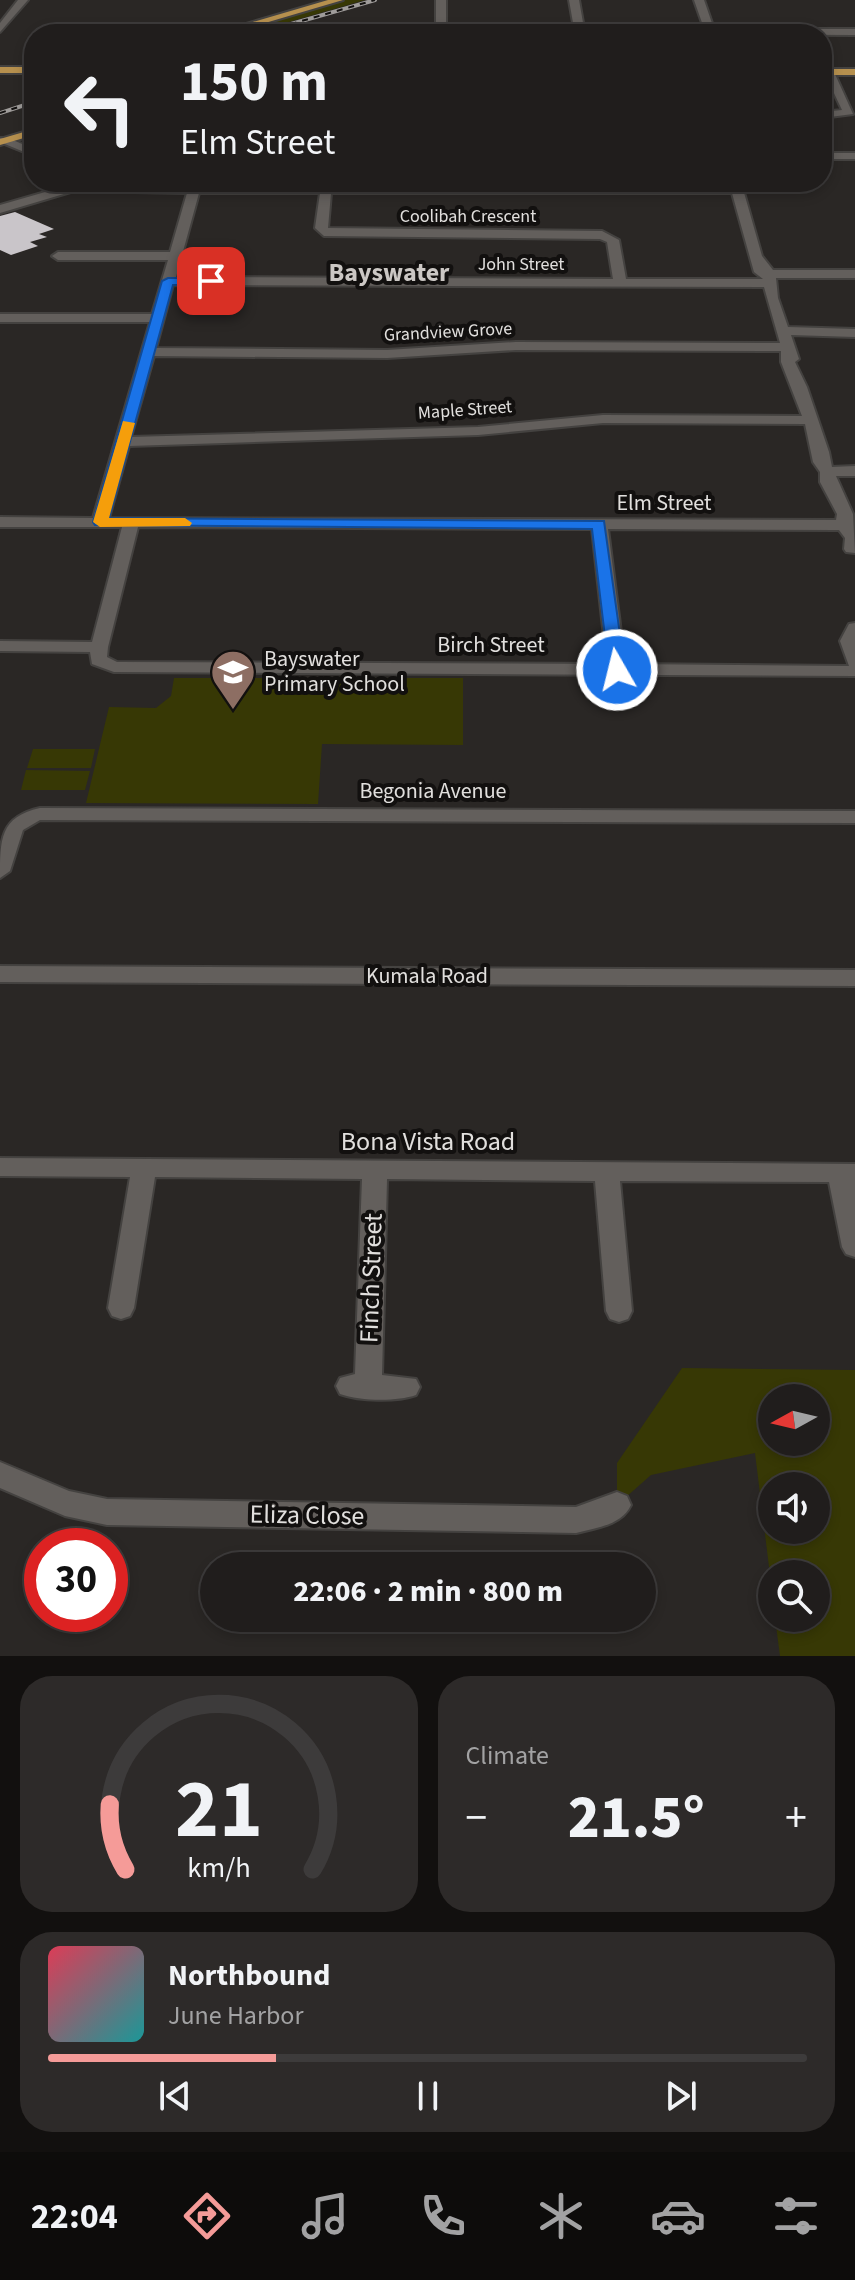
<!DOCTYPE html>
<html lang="en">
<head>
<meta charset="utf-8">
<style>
  body { margin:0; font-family:"Source Sans 3",sans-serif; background:#2d2a29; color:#f1f3f6; height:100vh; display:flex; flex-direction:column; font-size:30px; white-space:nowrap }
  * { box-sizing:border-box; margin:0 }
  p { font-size:26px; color:#a2a2a3 }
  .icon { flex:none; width:44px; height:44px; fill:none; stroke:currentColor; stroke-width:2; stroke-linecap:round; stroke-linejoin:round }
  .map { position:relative; height:1656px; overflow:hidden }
  .sheet { display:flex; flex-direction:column; gap:20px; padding:20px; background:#12100f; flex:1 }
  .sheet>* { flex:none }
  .top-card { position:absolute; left:24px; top:24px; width:808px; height:168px; border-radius:32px; box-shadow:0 4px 12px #0003,0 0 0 2px #3d3b3b; background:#201d1c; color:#f1f3f6; overflow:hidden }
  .needle { width:52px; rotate:262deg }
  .tools { position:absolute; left:758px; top:1384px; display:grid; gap:16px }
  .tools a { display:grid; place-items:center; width:72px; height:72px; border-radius:50%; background:#201d1c; box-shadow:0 4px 12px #0003,0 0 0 2px #3d3b3b; font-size:40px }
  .speed { position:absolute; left:24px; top:1528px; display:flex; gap:16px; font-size:40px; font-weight:700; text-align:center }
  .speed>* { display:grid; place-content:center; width:104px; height:104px; border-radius:50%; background:#201d1c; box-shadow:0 4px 12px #0003,0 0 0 2px #3d3b3b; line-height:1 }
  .speed .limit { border:12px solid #d22; background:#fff; color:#111 }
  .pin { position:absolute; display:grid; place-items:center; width:68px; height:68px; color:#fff; margin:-34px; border-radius:16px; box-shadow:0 4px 12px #0006 }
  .me { position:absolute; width:88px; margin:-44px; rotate:352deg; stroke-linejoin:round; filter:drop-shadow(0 0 6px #0008) }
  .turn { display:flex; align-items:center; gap:28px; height:168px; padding:0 24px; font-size:36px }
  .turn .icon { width:104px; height:104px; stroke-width:2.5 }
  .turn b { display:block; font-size:56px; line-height:68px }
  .big { font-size:60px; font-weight:800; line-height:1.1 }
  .sheet .widget { flex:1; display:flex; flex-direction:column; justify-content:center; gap:12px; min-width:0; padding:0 28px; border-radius:32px; background:#2d2a29 }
  .sheet .dial { align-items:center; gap:0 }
  .dial svg { height:208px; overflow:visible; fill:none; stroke:#3d3b3b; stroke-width:7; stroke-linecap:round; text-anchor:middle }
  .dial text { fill:#f1f3f6; stroke:none }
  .song { display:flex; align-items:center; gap:24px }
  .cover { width:96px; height:96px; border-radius:12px; background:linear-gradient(135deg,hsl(350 70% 55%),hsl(180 70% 35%)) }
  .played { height:8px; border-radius:4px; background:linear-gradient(90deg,#f59b98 30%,#3d3b3b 30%) }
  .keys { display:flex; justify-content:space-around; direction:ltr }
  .heat { display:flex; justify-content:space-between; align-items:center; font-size:44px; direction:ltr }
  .sheet .tiles { flex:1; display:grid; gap:20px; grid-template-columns:1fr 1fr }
  .widget:last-child { grid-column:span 2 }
  .trip { position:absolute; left:200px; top:1552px; width:456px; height:80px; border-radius:40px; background:#201d1c; box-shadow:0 4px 12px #0003,0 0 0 2px #3d3b3b; font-weight:800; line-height:80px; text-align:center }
  .tabs { display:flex; height:128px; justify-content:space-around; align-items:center; background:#0d0c0b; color:#a2a2a3 }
  .tabs .icon { width:56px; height:56px }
  .tabs .on { color:#f59b98 }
  .tabs b { font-size:36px; color:#f1f3f6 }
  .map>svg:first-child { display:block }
  .green { fill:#373805; fill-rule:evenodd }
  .building { fill:#c9c5c9 }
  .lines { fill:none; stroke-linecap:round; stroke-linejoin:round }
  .minor-casing { stroke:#444240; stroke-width:4 }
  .major-casing { stroke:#444240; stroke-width:4 }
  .minor { fill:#635f5c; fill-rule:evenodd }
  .major { fill:#b6904e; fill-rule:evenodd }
  .rail-casing { stroke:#9f9c9a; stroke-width:4 }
  .rail { stroke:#12100f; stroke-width:2; stroke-dasharray:6; stroke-linecap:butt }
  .route { fill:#1a73e8; stroke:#114b97; stroke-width:2 }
  .slow { fill:#f59e0b }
  .labels { text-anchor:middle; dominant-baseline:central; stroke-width:8; stroke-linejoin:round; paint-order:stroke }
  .far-street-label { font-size:18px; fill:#e1dfdd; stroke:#12100f }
  .street-label { font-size:22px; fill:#e1dfdd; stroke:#12100f }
  .poi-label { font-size:22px; fill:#e1dfdd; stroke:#12100f; text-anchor:start }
  .far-district-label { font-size:26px; font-weight:bold; fill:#cbc7c4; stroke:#12100f }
  .near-street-label { font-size:26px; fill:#e1dfdd; stroke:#12100f }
</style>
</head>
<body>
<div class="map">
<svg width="855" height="1656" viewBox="0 0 855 1656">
  <rect width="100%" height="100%" fill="#2a2725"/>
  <path class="green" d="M345,0H365L247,34H226Z
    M174,678H463V745L322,744L318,804L86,803L109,707L156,708L171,696Z
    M33,749H95L91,768H27Z
    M26,770L90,771L85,790H21Z
    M682,1368L855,1370V1656H780L775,1618H816V1574H772V1591L755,1453L651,1475L617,1505V1463ZM772,1398H816V1442H772ZM772,1486H816V1530H772Z"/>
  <path class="building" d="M15,212L54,229L39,234L47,237L30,242L38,246L11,255L0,250V216Z"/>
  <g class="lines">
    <g class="minor-casing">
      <path id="minor" d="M18,0H28L0,32V23Z
        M436,0H446V34H436Z
        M569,0H579L585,34H575Z
        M694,0H704L714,29H855V35L706,34Z
        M829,69L834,72L853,114L822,118V112L842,110L824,72Z
        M0,138H8L34,149V156L0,142Z
        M822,153H855V159H822Z
        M80,182L134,186H730L729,182H741L762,256L773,270H855V278H776L778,298L788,327L855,329V337L791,335L799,359L795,362L807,387L829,452L832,467L855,466V476H836L853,514L855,553L846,552L844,549L845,538L839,530L608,529L625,664L849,666L840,641L849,624L855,623V676L114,672L92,664L90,652L0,651V641L92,642L122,527H0V517L93,518L150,322H0V314H152L168,260H58L52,256L58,252H170L187,193L134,192L94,185L0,213V205ZM199,193H320L315,228L324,236L600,239L607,242L613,279L176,277ZM331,193H732L754,272L763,279H626L619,240L602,231L328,228ZM173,285L764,287L780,343L516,342L387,350L156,348ZM516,350L781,351V362L802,416L603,415L478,427L131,437L154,356L387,358ZM603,423L805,424L813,462L820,472V482L837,514L836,520L109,518L129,446L478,435ZM138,527L592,529L607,664L117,662L107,657L108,647Z
        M40,808L855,811V823L40,820L23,830L10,871L0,878C0,839 0,817 40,808Z
        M0,966L855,970V986L0,982Z
        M0,1158L855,1164V1257L846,1254L842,1247L829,1182L620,1181L632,1311L628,1319L619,1322L610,1319L606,1311L595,1181L387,1179L382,1375L416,1379L420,1387L416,1395C396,1402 360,1401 340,1394L336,1386L340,1378L355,1374L362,1179L155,1177L134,1308L130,1316L121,1319L112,1316L108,1308L130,1177L0,1176Z
        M0,1462L69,1491L107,1499L576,1507L617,1492L627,1496L631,1505C622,1525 596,1528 576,1533L107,1525L65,1516L0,1488Z"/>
    </g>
    <g class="major-casing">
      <path id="major" d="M328,0H343L228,34H212Z
        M0,67H34V73H0Z
        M822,69H855V75H822Z
        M34,129V135L0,145V139Z"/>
    </g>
    <use href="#minor" class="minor"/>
    <use href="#major" class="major"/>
    <g class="rail-casing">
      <path id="rail" d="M256,34L375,0
        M0,113L34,102"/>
    </g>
    <use href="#rail" class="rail"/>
  </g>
  <path class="route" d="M168,278H211L217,281L211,285H173L109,518L604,521L625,670L623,673H611L609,670L592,529L95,525L93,522L162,281Z"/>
  <path class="slow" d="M123,421L135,423L109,518H185L192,523L190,526L100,527L93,522Z"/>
  <defs>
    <g id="school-pin" transform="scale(2.3)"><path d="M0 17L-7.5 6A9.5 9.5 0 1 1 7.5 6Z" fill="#8d6e63" stroke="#12100f"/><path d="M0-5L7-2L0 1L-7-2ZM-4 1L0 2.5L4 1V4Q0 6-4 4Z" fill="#fff"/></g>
  </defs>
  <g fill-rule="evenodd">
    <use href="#school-pin" x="233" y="672"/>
  </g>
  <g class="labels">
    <g class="far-street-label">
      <text x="468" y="216">Coolibah Crescent</text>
      <text x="521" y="264">John Street</text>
      <text transform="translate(448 332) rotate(-3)">Grandview Grove</text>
      <text transform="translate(465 410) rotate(-4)">Maple Street</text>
    </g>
    <g class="street-label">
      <text x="664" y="503">Elm Street</text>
      <text x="491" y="645">Birch Street</text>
      <text x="433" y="791">Begonia Avenue</text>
      <text x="427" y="976">Kumala Road</text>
    </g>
    <g class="poi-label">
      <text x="264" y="659">Bayswater<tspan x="264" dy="25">Primary School</tspan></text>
    </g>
    <g class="far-district-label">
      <text x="389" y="272">Bayswater</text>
    </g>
    <g class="near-street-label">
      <text x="428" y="1141">Bona Vista Road</text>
      <text transform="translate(371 1278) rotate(-88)">Finch Street</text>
      <text transform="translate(307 1515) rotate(1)">Eliza Close</text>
    </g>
  </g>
</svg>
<div class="tools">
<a><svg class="needle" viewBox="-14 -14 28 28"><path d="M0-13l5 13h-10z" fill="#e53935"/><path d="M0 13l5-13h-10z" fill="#a2a2a3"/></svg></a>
<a><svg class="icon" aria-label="sound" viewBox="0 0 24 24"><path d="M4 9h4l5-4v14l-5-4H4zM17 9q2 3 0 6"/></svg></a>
<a><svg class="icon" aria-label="search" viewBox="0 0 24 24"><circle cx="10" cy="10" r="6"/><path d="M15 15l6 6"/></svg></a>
</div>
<div class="speed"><div class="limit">30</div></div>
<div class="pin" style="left:211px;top:281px;background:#d93025"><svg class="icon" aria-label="arrive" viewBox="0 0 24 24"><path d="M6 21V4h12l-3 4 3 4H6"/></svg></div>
<svg class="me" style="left:617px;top:670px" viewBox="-20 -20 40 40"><circle r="17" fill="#1a73e8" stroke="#fff" stroke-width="3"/><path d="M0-11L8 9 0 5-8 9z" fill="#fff"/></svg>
<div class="trip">22:06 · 2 min · 800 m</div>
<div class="top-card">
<div class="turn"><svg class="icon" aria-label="left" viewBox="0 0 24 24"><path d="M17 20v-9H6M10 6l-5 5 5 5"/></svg><div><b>150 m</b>Elm Street</div></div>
</div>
</div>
<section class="sheet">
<div class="tiles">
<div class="widget dial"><svg viewBox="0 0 100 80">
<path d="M14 69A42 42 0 1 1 86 69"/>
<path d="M14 69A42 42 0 0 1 8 44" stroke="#f59b98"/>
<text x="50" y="56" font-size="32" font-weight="700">21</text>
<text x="50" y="72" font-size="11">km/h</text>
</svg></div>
<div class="widget"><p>Climate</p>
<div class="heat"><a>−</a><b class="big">21.5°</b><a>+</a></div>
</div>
<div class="widget">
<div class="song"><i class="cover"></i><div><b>Northbound</b><p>June Harbor</p></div></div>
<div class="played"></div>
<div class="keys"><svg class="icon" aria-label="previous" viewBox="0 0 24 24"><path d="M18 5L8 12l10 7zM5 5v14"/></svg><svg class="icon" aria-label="pause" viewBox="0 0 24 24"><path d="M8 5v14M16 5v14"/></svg><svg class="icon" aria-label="next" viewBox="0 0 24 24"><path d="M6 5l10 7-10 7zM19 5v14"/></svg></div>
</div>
</div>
</section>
<nav class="tabs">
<b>22:04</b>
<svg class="icon on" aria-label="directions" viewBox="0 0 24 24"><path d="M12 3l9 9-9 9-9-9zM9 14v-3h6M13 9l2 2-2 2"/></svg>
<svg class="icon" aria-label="music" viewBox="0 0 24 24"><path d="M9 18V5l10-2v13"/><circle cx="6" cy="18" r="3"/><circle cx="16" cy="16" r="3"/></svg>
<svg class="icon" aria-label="phone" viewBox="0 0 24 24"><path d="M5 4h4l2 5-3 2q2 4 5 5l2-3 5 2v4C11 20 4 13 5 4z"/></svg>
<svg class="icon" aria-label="climate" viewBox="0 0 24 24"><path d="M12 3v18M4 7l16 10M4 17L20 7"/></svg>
<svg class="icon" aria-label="car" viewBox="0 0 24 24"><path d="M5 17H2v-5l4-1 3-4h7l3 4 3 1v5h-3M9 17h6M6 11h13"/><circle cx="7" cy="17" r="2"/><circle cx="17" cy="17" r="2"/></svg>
<svg class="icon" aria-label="filters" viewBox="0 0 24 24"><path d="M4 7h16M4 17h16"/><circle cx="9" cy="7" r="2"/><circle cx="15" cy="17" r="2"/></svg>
</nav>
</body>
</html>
